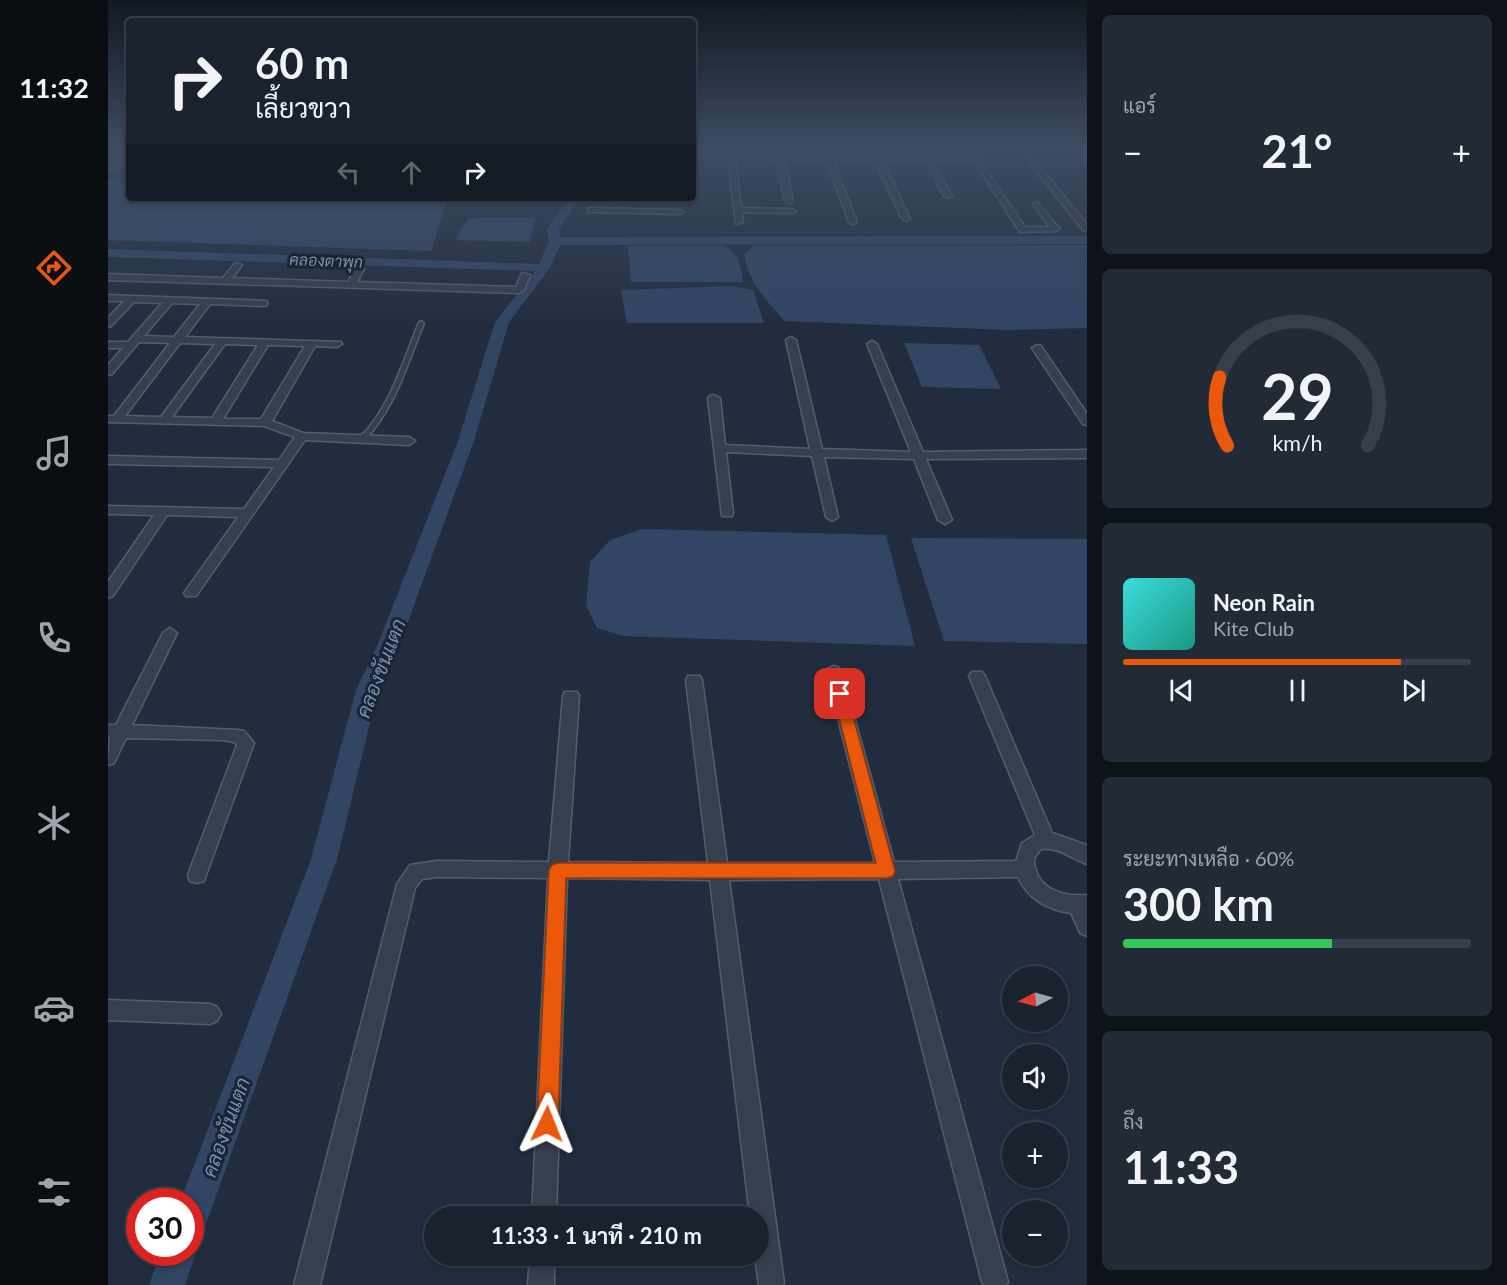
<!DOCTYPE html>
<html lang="th">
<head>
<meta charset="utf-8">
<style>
  body { margin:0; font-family:Lato,Sarabun,sans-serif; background:#222a36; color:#f1f3f6; height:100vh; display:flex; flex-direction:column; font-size:22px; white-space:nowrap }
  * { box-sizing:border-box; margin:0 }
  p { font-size:20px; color:#9fa4aa }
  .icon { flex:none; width:33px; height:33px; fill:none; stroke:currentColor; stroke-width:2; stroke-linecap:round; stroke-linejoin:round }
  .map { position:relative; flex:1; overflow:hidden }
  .drawer { display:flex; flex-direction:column; gap:15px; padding:15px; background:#0e1319; width:420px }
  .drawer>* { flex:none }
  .top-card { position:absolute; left:18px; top:18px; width:570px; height:183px; border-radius:6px; box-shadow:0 3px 9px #0003,0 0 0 2px #373f4a; background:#19222e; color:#f1f3f6; overflow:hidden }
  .needle { width:39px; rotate:264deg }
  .tools { position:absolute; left:894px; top:966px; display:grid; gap:12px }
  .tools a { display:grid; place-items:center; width:66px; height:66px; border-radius:50%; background:#19222e; box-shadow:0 3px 9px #0003,0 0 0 2px #373f4a; font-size:30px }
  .speed { position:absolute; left:18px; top:1188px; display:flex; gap:12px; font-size:30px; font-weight:700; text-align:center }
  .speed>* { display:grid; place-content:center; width:78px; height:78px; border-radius:50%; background:#19222e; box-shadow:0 3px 9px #0003,0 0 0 2px #373f4a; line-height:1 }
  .speed .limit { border:9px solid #d22; background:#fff; color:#111 }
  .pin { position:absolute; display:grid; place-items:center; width:51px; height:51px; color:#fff; margin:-26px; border-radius:12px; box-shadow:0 3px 9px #0006 }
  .me { position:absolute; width:66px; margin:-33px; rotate:2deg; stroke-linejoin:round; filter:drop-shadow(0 0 4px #0008) }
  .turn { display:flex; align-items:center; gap:21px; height:126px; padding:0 30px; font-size:27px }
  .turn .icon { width:78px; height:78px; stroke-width:2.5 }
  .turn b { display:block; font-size:42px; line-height:51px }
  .lanes { display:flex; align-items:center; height:57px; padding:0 30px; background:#0003; justify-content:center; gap:30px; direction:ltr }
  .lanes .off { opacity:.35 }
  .big { font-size:45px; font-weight:700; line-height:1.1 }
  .drawer .card { flex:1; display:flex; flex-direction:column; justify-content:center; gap:9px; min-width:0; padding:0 21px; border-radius:9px; background:#222a36 }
  .drawer .dial { align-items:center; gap:0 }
  .dial svg { height:156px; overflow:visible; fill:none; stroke:#373f4a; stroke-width:7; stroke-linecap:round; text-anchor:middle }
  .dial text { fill:#f1f3f6; stroke:none }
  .song { display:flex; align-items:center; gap:18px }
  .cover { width:72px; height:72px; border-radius:9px; background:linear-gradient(135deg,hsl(180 70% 55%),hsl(170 70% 35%)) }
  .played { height:6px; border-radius:3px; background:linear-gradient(90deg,#ea580c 80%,#373f4a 80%) }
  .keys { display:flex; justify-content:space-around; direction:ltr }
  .heat { display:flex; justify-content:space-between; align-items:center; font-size:33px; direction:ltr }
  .charge { height:9px; border-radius:4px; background:linear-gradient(90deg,#34c759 60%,#373f4a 0) }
  .trip { position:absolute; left:316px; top:1206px; width:345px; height:60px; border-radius:30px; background:#19222e; box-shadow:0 3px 9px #0003,0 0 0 2px #373f4a; font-weight:700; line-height:60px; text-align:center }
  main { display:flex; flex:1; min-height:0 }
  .tabs { display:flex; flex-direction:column; width:108px; justify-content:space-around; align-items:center; background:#0a0e12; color:#9fa4aa }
  .tabs .icon { width:42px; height:42px }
  .tabs .current { color:#ea580c }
  .tabs b { font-size:27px; color:#f1f3f6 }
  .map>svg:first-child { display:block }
  .water { fill:#314665 }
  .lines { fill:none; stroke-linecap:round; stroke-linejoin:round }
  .canal { fill:#314665; fill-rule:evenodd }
  .lane-far1-casing { stroke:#535d6c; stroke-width:8 }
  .lane-casing { stroke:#535d6c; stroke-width:10 }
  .street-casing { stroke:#535d6c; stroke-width:3 }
  .lane-far1 { stroke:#353f4e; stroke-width:5 }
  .lane { stroke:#353f4e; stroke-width:7 }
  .street { fill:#353f4e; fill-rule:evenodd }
  .route { fill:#ea580c; stroke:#983908; stroke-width:1.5 }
  .labels { text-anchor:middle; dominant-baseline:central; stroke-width:6; stroke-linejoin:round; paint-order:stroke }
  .far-water-label { font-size:16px; font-style:italic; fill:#758fb4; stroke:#1a2433 }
  .water-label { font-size:20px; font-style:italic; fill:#758fb4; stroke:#1a2433 }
</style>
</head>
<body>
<main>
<nav class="tabs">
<b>11:32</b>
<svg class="icon current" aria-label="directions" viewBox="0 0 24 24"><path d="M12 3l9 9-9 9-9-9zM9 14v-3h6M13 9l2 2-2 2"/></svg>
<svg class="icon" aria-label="music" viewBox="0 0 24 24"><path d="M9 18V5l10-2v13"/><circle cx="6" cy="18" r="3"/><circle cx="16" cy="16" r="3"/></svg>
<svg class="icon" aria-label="phone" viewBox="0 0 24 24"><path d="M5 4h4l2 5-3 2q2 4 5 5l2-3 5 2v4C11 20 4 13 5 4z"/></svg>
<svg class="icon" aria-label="climate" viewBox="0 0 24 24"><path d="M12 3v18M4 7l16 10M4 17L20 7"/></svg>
<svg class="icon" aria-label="car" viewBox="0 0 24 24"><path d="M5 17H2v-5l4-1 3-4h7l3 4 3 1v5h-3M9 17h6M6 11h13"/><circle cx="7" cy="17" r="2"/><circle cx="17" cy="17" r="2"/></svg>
<svg class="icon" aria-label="filters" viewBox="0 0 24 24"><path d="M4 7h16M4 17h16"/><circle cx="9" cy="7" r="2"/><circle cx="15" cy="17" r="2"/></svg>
</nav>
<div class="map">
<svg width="979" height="1285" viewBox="0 0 979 1285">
  <rect width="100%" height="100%" fill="#212d3e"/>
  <path class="water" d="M0,146H21V173L0,172Z
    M0,179L21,180V198H340L323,251L0,240Z
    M374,217L427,218L422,242L347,240L360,219Z
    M979,245V328L900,330L677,321C659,302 639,280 636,254L646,246Z
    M520,246H617C631,255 633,266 635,282H523Z
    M624,286L645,290L656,323H519L513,290Z
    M796,343L871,345L893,389L814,387Z
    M534,529L778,535L807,646L515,636L489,628L478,605L482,562L502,540Z
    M803,538L979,539V644L836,641Z"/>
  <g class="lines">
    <path class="canal" d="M461,198H472L451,229L452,237L979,236V244L452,245L442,268L401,322L365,444L291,646L270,690L229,859L99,1221L94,1233L82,1238V1202H72L203,859L248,690L269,646L349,444L387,322L427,271L0,257V249L431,264L441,241L439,229Z
      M83,1240L88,1252L77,1285H41L53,1252H82Z"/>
    <g class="lane-far1-casing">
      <path id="lane-far1" d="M255,438C285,407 297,363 313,324"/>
    </g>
    <g class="lane-casing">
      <path id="lane" d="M254,439L256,437"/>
    </g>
    <g class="street-casing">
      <path id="street" d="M624,146L626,154L668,155L667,149L670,147L673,149L675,155L716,156L713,146H720L723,156L765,157L761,146H768L773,157L816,158L810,146H817L823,158L865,159L858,148L863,147L917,227H942L925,204L929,202L952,229L948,231L912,232L867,163L825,162L844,196L840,198L836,196L818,162L775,161L802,219L798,221L794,219L767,161L725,160L749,222L745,224L741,222L718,160L676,159L685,202L681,204L677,202L668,159L627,158L633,208L684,209L688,211L684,213L634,212L635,222L628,224L620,158L585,157V153L619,154L620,147Z
        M908,146H915L979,224V230H975Z
        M961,146H968L979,158V164Z
        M483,208L572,210L576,212L572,214L480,212V208Z
        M127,263L134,265L124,278L240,282L249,267L252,266L256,269L249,282L408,287L414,273L422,275L416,290L411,293L0,280V274L115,278Z
        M0,295L159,301V305L156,306L102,304L77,337L233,342L234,344L229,347L207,346L164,421L195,433L301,437L307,441L301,445L197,440L88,596H78L76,593L130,517L59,515L5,596L0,598V582L46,515L0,514V506L136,509L166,467L0,464V456L171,460L187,437L156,426L0,422V416H6L62,343L31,342L4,374L0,375V365L15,348H0V342H20L54,303L26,302L3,326L0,327V318L16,301H0ZM64,303L92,304L66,337L36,336ZM72,343L107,344L53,417L17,416ZM117,344L150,345L104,418L64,417ZM160,345L197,346L153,419H115Z
        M683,337L688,340L714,449L803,452L759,344L764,341L769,344L815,452L979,450V458L818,459L844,520L837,524L830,520L806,459L716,457L730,517L724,521L718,517L704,456L618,452L625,513L624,516H614L600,398L602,396L606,395L612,398L617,445L702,449L678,340Z
        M929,345L933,346L979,414V425L975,424L924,348Z
        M62,628L69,633L24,725L130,730L136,731L146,743L98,875L96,881L89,883L82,881L80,875L129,745L126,742L115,740L18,738L6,763L0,765L2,737H0V725H8L55,633Z
        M726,666L731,668L734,672L786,862L908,861L914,843L927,835L861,676L864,672H874L877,676L944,833L979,845V864C962,858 952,847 933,849L926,858C926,888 953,897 979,895V936L972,933L963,913C941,910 919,899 910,877L790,879L900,1282L898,1285H876L874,1282L771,879L621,880L676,1283L675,1285H651L647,1256H651V1216H642L602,880L459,878L448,1216H424L440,878L329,877L314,879L307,888L212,1285H186L289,884L302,865L329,861L441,862L455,696L457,692H469L471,696L460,862L600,863L578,680L580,676H592L594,680L619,863H767L718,672L721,668Z
        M0,1000L102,1004L109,1007L113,1014L109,1021L102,1024L0,1020Z
        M422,1256H446V1285H420Z"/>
    </g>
    <use href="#lane-far1" class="lane-far1"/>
    <use href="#lane" class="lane"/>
    <use href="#street" class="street"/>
  </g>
  <linearGradient id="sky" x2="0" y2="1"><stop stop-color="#121922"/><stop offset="0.45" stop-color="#3d4c63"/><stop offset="1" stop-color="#3d4c63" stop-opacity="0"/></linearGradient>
  <rect width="979" height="326" fill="url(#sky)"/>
  <path class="route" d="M732,689L739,694L787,871L785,876L779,878H458L450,1124L447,1132L439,1135L432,1132L429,1124L441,870L444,865L450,863H768L725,694Z"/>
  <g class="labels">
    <g class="far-water-label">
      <text transform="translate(218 260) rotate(2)">คลองตาพุก</text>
    </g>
    <g class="water-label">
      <text transform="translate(272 668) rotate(-69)">คลองขันแตก</text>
      <text transform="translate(117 1127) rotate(-70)">คลองขันแตก</text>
    </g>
  </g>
</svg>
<div class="tools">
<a><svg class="needle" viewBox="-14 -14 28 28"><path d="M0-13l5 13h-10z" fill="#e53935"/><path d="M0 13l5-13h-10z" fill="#9fa4aa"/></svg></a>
<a><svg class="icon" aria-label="sound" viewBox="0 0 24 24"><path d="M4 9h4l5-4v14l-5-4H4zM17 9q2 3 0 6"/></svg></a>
<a>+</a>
<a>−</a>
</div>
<div class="speed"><div class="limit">30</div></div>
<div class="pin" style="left:732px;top:694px;background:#d93025"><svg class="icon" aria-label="arrive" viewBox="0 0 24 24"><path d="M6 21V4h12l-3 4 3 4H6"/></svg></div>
<svg class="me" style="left:439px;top:1124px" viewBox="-20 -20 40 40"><path d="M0-17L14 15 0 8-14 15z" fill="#ea580c" stroke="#fff" stroke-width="4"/></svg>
<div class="trip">11:33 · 1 นาที · 210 m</div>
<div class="top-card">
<div class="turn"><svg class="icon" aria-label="right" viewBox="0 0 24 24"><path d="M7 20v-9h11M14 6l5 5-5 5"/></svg><div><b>60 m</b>เลี้ยวขวา</div></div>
<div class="lanes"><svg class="icon off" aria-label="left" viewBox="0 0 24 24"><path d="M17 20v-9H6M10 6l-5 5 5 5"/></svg><svg class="icon off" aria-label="ahead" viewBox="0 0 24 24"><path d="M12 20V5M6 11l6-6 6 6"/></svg><svg class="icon" aria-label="right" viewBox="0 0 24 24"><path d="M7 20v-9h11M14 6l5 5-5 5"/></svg></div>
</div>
</div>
<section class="drawer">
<div class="card"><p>แอร์</p>
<div class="heat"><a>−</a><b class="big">21°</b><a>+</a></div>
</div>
<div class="card dial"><svg viewBox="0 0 100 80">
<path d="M14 69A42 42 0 1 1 86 69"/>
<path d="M14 69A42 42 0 0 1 10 34" stroke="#ea580c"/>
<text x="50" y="56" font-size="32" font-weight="700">29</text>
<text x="50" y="72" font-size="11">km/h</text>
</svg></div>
<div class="card">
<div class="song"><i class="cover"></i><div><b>Neon Rain</b><p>Kite Club</p></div></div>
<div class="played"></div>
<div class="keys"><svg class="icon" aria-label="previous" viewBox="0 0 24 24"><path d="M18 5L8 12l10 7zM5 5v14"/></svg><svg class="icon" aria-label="pause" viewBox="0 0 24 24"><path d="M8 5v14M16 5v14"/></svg><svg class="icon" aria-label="next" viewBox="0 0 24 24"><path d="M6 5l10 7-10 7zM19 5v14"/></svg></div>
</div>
<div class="card"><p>ระยะทางเหลือ · 60%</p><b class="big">300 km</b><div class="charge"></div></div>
<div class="card"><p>ถึง</p><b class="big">11:33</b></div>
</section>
</main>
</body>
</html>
